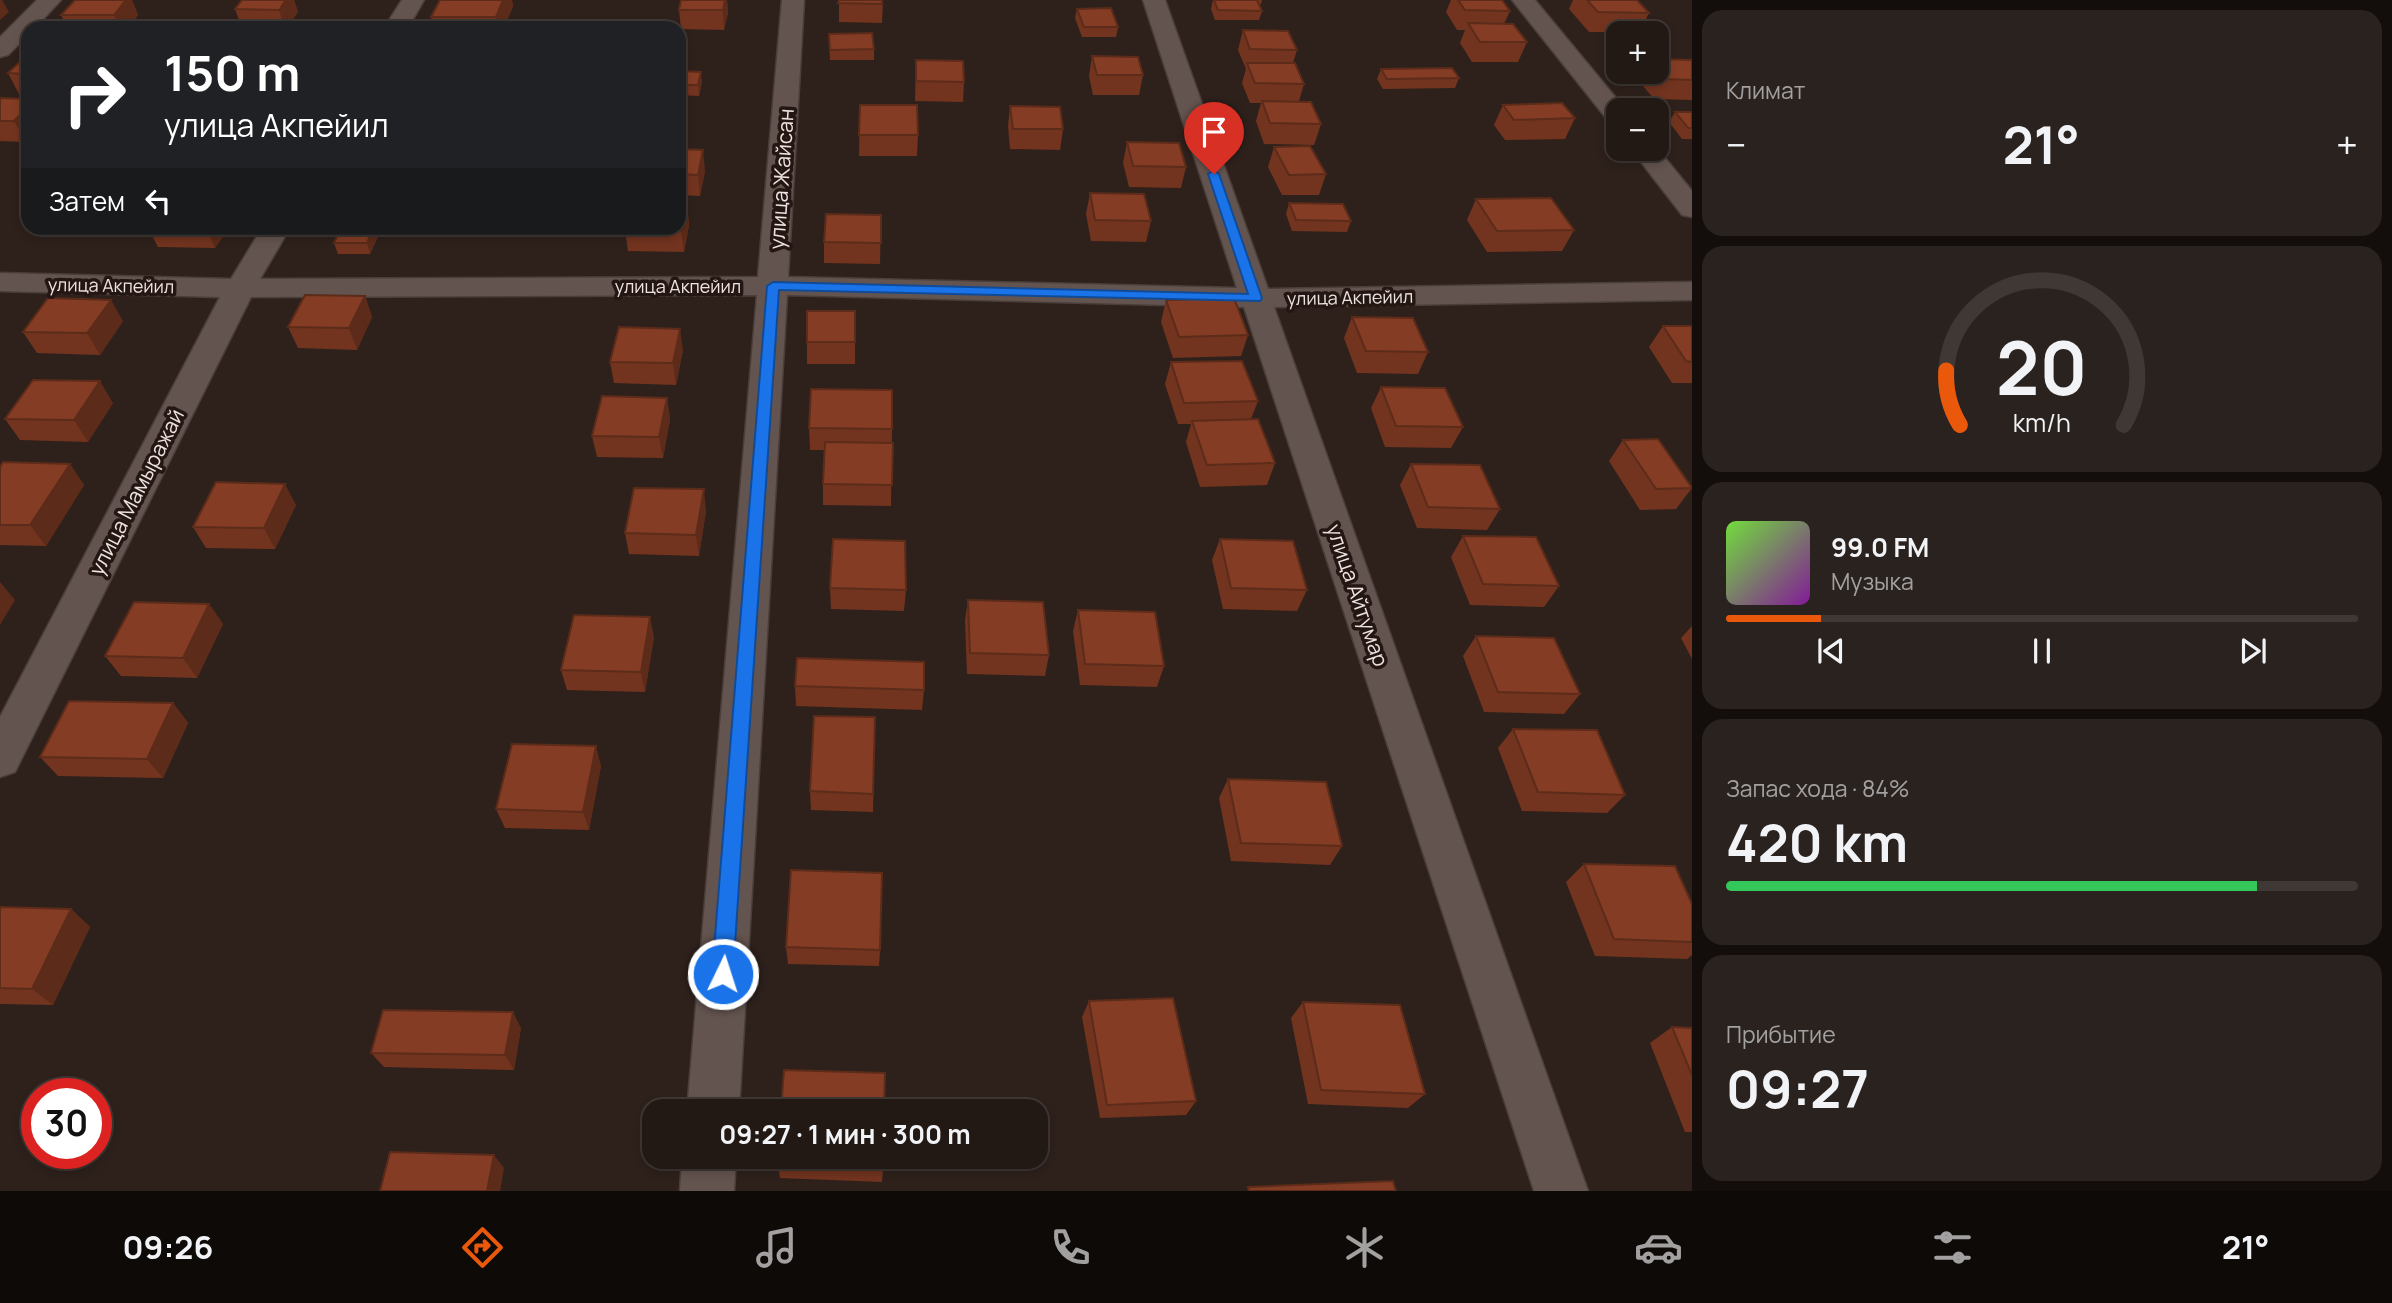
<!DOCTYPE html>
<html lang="ru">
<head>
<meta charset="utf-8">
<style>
  body { margin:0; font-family:Manrope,sans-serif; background:#2a221e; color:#f1f3f6; height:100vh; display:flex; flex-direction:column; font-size:26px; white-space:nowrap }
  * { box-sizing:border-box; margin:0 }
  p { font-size:23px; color:#a2a0a0 }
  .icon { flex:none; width:38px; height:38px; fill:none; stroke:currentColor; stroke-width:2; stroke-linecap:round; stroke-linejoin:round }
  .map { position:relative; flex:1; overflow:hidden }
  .panel { display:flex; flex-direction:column; gap:10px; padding:10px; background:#130e0c; width:700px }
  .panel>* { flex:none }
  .banner { position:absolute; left:21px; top:21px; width:665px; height:214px; border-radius:21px; box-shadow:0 4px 10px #0003,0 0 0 2px #3f3834; background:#202124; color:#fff; overflow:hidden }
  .fabs { position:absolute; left:1606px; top:21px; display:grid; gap:14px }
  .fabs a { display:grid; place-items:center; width:63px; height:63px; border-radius:14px; background:#221915; box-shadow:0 4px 10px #0003,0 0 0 2px #3f3834; font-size:35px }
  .speed { position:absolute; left:21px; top:1078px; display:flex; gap:14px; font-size:35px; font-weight:700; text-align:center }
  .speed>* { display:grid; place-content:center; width:91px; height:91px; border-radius:50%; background:#221915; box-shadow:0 4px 10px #0003,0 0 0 2px #3f3834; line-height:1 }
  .speed .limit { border:10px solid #d22; background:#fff; color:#111 }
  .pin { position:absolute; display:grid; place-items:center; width:60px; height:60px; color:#fff; margin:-72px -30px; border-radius:50% 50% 50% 0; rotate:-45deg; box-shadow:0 0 7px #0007 }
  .pin .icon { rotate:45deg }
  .me { position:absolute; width:77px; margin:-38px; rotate:4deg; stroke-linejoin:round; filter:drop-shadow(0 0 5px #0008) }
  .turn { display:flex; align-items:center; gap:24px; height:147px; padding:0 28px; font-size:32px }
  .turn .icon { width:91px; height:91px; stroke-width:2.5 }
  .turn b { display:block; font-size:49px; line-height:60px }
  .then { display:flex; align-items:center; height:66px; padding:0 28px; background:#0003; gap:14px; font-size:26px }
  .big { font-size:52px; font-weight:700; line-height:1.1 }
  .panel .tile { flex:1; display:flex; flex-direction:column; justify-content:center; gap:10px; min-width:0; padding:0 24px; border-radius:21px; background:#2a221e }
  .panel .dial { align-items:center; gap:0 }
  .dial svg { height:182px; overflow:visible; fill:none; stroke:#3f3834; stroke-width:7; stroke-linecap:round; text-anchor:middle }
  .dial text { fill:#f1f3f6; stroke:none }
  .song { display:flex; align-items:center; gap:21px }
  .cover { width:84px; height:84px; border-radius:10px; background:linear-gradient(135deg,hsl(100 70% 55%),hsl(290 70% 35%)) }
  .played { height:7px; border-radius:4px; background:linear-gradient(90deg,#ea580c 15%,#3f3834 15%) }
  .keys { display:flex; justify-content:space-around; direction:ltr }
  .heat { display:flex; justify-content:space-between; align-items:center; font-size:38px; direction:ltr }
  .charge { height:10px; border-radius:5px; background:linear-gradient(90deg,#34c759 84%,#3f3834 0) }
  .trip { position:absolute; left:642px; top:1099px; width:406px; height:70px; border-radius:21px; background:#221915; box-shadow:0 4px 10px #0003,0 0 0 2px #3f3834; font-weight:700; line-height:70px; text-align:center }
  .dock { display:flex; height:112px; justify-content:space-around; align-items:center; background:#0e0a08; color:#a2a0a0 }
  .dock .icon { width:49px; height:49px }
  .dock .active { color:#ea580c }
  .dock b { font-size:32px; color:#f1f3f6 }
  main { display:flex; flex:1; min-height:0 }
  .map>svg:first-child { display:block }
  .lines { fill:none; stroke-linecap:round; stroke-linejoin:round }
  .minor-casing { stroke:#4a3e3a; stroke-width:3 }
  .minor { fill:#64544f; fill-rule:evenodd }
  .wall { fill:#72341f }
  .shaded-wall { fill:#5c2b19 }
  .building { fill:#843d24; stroke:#5c2b19; stroke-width:2 }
  .route { fill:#1a73e8; stroke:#114b97; stroke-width:2 }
  .labels { text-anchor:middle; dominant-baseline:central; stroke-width:7; stroke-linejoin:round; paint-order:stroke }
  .far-street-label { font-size:18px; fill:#ede3e0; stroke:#241713 }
  .street-label { font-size:21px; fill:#ede3e0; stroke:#241713 }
</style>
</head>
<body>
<main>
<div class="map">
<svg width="1692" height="1191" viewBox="0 0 1692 1191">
  <rect width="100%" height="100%" fill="#2e211c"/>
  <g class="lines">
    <g class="minor-casing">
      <path id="minor" d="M37,0H61L35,28H28V35L8,55L0,57V37Z
        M402,0H424L408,28H384Z
        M782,0H804L788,277L1237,288L1143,0H1165L1268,289L1692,282V300L1274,307L1588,1191H1534L1244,307L787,295L739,1111H687L757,295L251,297L15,772L0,777V717L220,297L0,291V273L231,279L262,228H290L260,279L758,277Z
        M1512,0H1535L1626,110H1619V126L1610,123Z
        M1657,148L1692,191V217L1682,215L1631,149Z
        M682,1157H736L734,1191H680Z"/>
    </g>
    <use href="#minor" class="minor"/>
  </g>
  <path class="wall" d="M75,0H132L138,15L128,28H68L61,15Z
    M242,0H294L298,12L287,28H242L235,9Z
    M440,0H512L513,6L504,28H420L432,20L431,17Z
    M681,0H727L728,13L724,30L681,29L679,10Z
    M839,0H883L882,23L839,22Z
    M1213,0H1262L1261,4H1259L1262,11L1259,20H1215L1211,9Z
    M1451,0H1502L1510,11L1504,24L1527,42L1518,62H1472L1460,43L1465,30H1457L1446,12Z
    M1573,0H1637L1649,13L1639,32H1589L1569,9Z
    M1077,9L1118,27L1116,37H1082L1075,18Z
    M1243,30L1297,50L1293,63L1304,84L1299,101L1321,124L1314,145L1264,144L1256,121L1261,103H1250L1242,83L1246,69L1238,50Z
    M829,34L874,49V60H830Z
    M28,54V94H19L8,73Z
    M1092,56L1143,75L1139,95H1093L1089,76Z
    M1657,59L1692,60V100L1654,99L1637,79L1641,72H1657Z
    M916,60L964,82L963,102L915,101Z
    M1381,69L1459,78L1455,88L1383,89L1377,79Z
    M679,71L702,82L699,96L679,95Z
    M0,98L28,99L26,142L0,141Z
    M860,105L918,135L917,156H859Z
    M1503,105L1575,118L1565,139L1505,140L1494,125Z
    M1010,106L1063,129L1060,150L1010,149L1008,126Z
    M1675,112H1692V139H1682L1669,122Z
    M1127,142L1186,167L1181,188L1129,187L1123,163Z
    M1274,147L1326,174L1319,195H1282L1268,167Z
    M679,149L705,171L700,196L679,195Z
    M1090,193L1151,221L1146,242L1091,241L1086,214Z
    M1476,199L1574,230L1562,251L1487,252L1467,220Z
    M1289,203L1351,221L1347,232L1292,231L1286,214Z
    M687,204L689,225L684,252L628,251L625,230Z
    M881,215L880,264L824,263V242Z
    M148,228H229L215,248L158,247Z
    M341,228H382L370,254H338L334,243Z
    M365,296L372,317L357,350L298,348L288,327Z
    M1166,300L1248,335L1241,356L1173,358L1161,322Z
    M855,311V364H807V342Z
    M1352,317L1428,352L1418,374L1357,373L1344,338Z
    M123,321L100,355L37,353L23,332Z
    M1663,326H1692V383H1672L1649,347Z
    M683,350L676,385L614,383L610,362Z
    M1171,362L1258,401L1251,419L1275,463L1267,485L1200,487L1186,442L1191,424H1178L1165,384Z
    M1381,387L1463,427L1451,448L1385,447L1371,408Z
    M667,398L670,419L663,458L597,457L592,436Z
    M113,403L88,442L20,440L5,419Z
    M809,428L892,429L891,506L823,505V484L825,450H810Z
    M1623,440L1692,488L1676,509L1640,510L1609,461Z
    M70,464L84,485L46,546L0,545V467Z
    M1411,464L1500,509L1487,530L1417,528L1400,485Z
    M296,505L275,549L206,548L193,527Z
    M706,511L699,556L629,554L625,533Z
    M1463,536L1559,586L1544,607L1470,605L1451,557Z
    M1220,539L1307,590L1297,611L1223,609L1212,560Z
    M830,588L906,590L904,611L831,609Z
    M968,600L1049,655L1045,676L967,674L965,620Z
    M209,604L223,624L197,678L121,676L105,656Z
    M1078,610L1164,666L1157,687L1080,685L1073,631Z
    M1692,626V659L1681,638Z
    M1476,636L1580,694L1564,714L1484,712L1463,656Z
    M654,637L645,692L567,690L561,670Z
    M795,686L924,690L922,710L796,706Z
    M173,703L188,723L163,778L58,776L40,757Z
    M875,717L873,812L811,810L810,791Z
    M1513,729L1625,795L1607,813L1522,811L1498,748Z
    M601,766L589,830L505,828L496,809Z
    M1228,779L1342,846L1330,865L1231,861L1219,798Z
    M1584,864L1692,904V955L1687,959L1595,956L1566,882Z
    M0,907L71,909L90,927L53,1005L0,1004Z
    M786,947L880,950L879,966L788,964Z
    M1089,1001L1196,1101L1186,1115L1100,1118L1082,1017Z
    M1303,1002L1425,1094L1408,1108L1308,1104L1291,1018Z
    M1672,1027L1692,1028V1132H1685L1650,1043Z
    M521,1028L514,1070L384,1067L371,1053Z
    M778,1166L883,1169L882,1182L780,1178Z"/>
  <path class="shaded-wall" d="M0,0H2L9,12L0,20Z
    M126,0H132L138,15L128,28H120L114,15Z
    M286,0H294L298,12L287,28H285L279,10Z
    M503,0H512L513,6L504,28H498L496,17Z
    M725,0H727L728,13L724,30L723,10Z
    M485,20L486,28H481Z
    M701,72L702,82L699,96L698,85Z
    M28,106V139L26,142L14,121Z
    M703,150L705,171L700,196L698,175Z
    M687,204L689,225L684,252L681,231Z
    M206,228H229L215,248Z
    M374,228H382L370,254L367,243Z
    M365,296L372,317L357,350L349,328Z
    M111,300L123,321L100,355L87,333Z
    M680,329L683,350L676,385L673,363Z
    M100,381L113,403L88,442L74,420Z
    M667,398L670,419L663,458L659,437Z
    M70,464L84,485L46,546L30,525Z
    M285,484L296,505L275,549L264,528Z
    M704,489L706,511L699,556L696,535Z
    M0,582L15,600L0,625Z
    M209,604L223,624L197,678L183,658Z
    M650,617L654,637L645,692L641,672Z
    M173,703L188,723L163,778L147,759Z
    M596,746L601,766L589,830L583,812Z
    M71,909L90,927L53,1005L32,989Z
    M513,1012L521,1028L514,1070L505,1055Z
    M494,1155L504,1168L500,1191H487Z"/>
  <path class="building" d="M75,0H126L114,15H61Z
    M242,0H286L279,10L235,9Z
    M440,0H503L496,17H431Z
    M681,0H725L723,10H679Z
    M839,0H882V4L838,3Z
    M1214,0H1257L1262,11L1218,10Z
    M1458,0H1502L1510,11L1465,10Z
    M1587,0H1637L1649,13L1598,12Z
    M1111,8L1118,27H1084L1077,9Z
    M424,20H485L481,28H420Z
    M598,20L643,21L641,28H595Z
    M1468,23L1513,24L1527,42H1480Z
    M1243,30L1288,31L1297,50L1250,49Z
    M872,33L874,49L830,50L829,34Z
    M28,54V74L8,73Z
    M1092,56L1138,57L1143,75H1097Z
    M1657,59L1692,60V80L1665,79L1657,70Z
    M916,60L963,61L964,82L916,81Z
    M1247,63H1295L1304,84L1255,83Z
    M1452,68L1459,78L1387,79L1381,69Z
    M679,71L701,72L698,85H679Z
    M0,98L28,99V106L14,121H0Z
    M1262,101L1311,102L1321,124L1270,123Z
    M1562,103L1575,118L1514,120L1503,105Z
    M860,105H917L918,135H859Z
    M1010,106L1060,107L1063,129H1013Z
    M1675,112H1692V128H1688Z
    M1127,142L1179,143L1186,167L1133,166Z
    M1310,146L1326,174L1289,175L1274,147Z
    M679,149L703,150L698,175L679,174Z
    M1090,193L1144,194L1151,221L1095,220Z
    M1551,198L1574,230L1497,231L1476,199Z
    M679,203L687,204L681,231L625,230L626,228H679Z
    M1289,203L1343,204L1351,221L1296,220Z
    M826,214L881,215V243L824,242Z
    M341,228H374L367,243H334Z
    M305,295L365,296L349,328L288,327Z
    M48,298L111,300L87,333L23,332Z
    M1234,298L1248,335L1179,337L1166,300Z
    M807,311H855V342H807Z
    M1352,317L1413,318L1428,352L1366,351Z
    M1663,326H1692V362L1686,361Z
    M619,327L680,329L673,363L610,362Z
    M1242,361L1258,401L1184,403L1171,362Z
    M33,380L100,381L74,420L5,419Z
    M1381,387L1445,388L1463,427L1396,426Z
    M811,389L892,390V429L809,428Z
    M602,396L667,398L659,437L592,436Z
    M1258,419L1275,463L1207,465L1192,421Z
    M1658,439L1692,488L1656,489L1623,440Z
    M825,442L893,443L892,485L823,484Z
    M3,462L70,464L30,525H0V467Z
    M1411,464L1480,465L1500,509L1428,507Z
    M216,482L285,484L264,528L193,527Z
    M634,488L704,489L696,535L625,533Z
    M1463,536L1536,537L1559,586L1483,584Z
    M833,539L905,541L906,590L830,588Z
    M1220,539L1293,541L1307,590L1231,588Z
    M968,600L1043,602L1049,655L970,653Z
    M134,602L209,604L183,658L105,656Z
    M1078,610L1155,612L1164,666L1085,664Z
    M574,615L650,617L641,672L561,670Z
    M1476,636L1554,638L1580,694L1498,692Z
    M797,658L924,662V690L795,686Z
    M69,701L173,703L147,759L40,757Z
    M814,716L875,717L873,794L810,791Z
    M1513,729L1597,730L1625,795L1538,792Z
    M512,744L596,746L583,812L496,809Z
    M1228,779L1326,782L1342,846L1241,843Z
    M1584,864L1675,866L1692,904V942L1614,939Z
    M791,870L882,873L880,950L786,947Z
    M0,907L71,909L32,989L0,988Z
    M1173,998L1196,1101L1107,1105L1089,1001Z
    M1303,1002L1400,1005L1425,1094L1321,1090Z
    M383,1010L513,1012L505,1055L371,1053Z
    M1672,1027L1692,1028V1075Z
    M784,1070L885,1073L884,1111H781Z
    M390,1152L494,1155L487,1191H380Z
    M779,1157H884L883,1169L778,1166Z
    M1393,1181L1396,1191H1249L1248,1187Z"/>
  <path class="route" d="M1214,170L1219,174L1262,298L1260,301L779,290L733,974L730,981L723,983L715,981L712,974L767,286L773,282L1248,294L1208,174Z"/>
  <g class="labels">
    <g class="far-street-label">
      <text transform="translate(111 285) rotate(1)">улица Акпейил</text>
      <text x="678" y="286">улица Акпейил</text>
      <text transform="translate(1350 297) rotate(-1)">улица Акпейил</text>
    </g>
    <g class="street-label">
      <text transform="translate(781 179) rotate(-86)">улица Жайсан</text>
      <text transform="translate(136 492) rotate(-63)">улица Мамыражай</text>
      <text transform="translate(1358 595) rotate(71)">улица Айтумар</text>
    </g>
  </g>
</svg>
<div class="fabs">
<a>+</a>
<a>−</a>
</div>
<div class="speed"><div class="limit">30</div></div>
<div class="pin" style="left:1214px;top:174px;background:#d93025"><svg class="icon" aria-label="arrive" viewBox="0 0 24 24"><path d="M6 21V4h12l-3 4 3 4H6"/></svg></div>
<svg class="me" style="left:723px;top:974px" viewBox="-20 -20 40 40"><circle r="17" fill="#1a73e8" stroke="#fff" stroke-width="3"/><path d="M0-11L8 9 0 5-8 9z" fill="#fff"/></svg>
<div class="trip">09:27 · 1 мин · 300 m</div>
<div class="banner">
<div class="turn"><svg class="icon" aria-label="right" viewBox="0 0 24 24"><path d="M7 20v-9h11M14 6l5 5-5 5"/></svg><div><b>150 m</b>улица Акпейил</div></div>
<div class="then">Затем<svg class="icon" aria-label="left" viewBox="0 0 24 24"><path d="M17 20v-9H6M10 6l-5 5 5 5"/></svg></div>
</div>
</div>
<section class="panel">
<div class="tile"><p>Климат</p>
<div class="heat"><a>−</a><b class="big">21°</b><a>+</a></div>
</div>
<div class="tile dial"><svg viewBox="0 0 100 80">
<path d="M14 69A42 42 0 1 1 86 69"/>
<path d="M14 69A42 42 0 0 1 8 45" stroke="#ea580c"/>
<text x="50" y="56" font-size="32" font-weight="700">20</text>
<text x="50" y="72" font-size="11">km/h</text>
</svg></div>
<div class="tile">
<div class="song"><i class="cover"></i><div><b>99.0 FM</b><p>Музыка</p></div></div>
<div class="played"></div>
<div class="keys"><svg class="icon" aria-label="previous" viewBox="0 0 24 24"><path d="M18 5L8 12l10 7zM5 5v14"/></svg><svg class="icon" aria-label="pause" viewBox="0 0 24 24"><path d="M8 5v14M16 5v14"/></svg><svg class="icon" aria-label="next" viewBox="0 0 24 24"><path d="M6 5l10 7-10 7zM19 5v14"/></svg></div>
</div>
<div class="tile"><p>Запас хода · 84%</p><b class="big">420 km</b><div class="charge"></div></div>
<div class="tile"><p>Прибытие</p><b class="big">09:27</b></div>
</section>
</main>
<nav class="dock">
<b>09:26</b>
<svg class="icon active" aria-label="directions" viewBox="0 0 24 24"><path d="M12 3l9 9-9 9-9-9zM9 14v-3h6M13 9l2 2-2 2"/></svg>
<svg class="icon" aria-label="music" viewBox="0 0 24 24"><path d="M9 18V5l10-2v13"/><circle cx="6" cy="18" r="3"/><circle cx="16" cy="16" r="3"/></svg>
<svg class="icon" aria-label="phone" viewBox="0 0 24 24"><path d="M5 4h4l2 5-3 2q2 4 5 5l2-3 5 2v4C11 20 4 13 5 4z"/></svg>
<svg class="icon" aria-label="climate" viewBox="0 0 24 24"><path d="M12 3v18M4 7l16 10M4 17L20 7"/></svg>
<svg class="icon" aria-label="car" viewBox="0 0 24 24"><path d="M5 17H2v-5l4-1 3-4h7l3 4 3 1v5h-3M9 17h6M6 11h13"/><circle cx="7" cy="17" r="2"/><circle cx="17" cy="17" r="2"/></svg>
<svg class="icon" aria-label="filters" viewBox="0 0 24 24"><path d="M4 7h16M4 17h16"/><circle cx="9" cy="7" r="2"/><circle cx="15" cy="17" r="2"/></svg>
<b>21°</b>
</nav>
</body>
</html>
